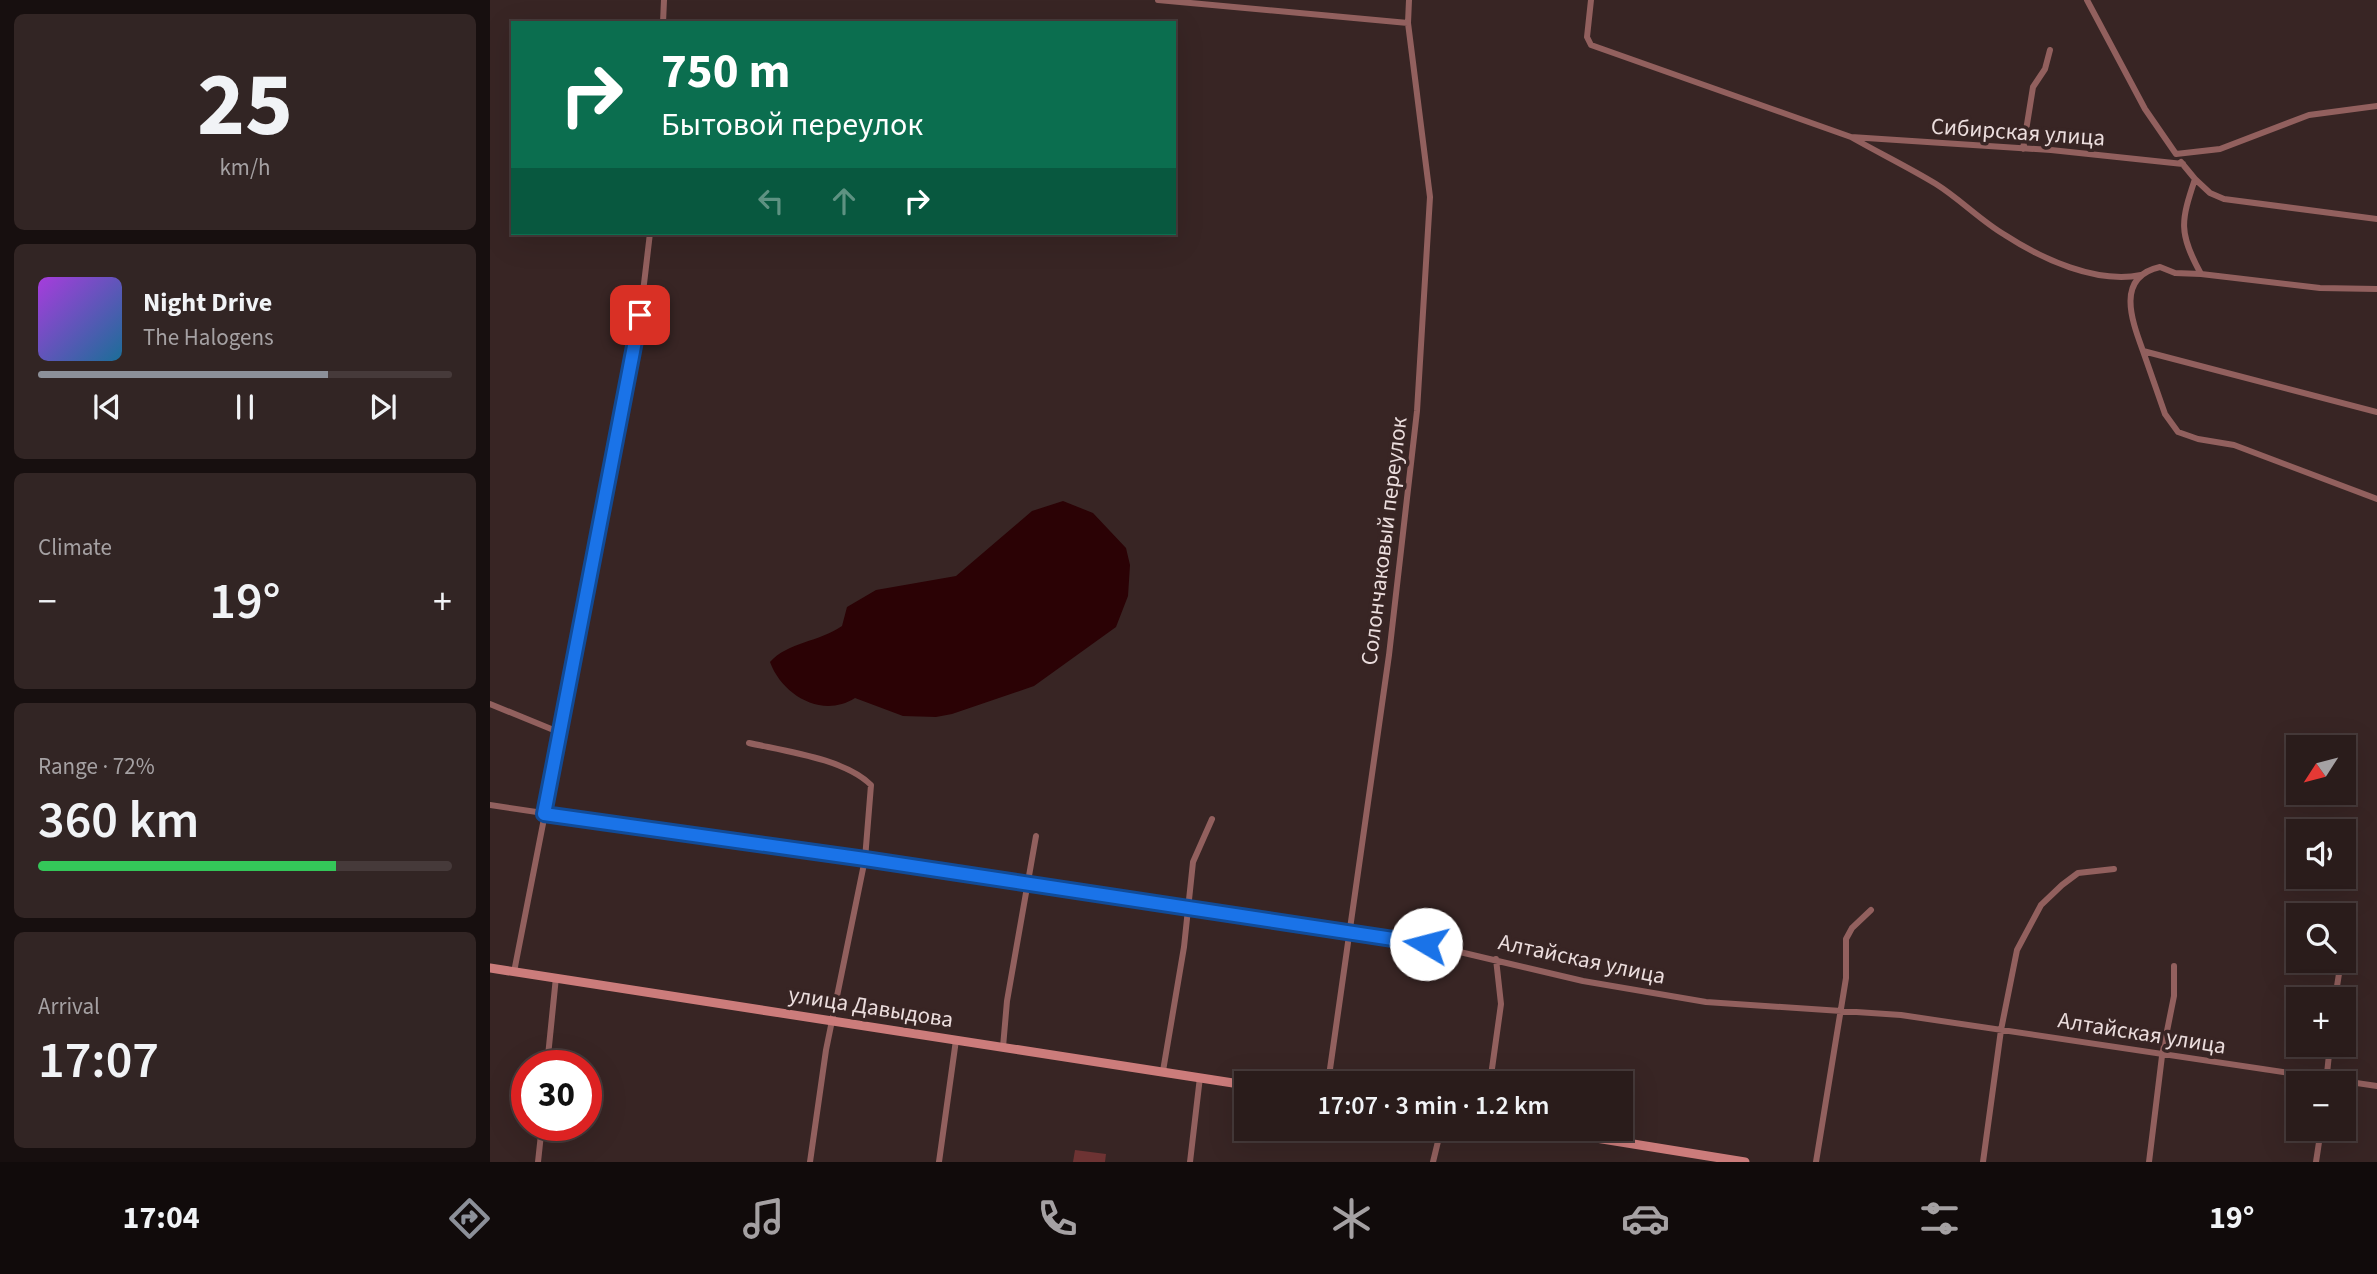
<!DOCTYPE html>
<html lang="en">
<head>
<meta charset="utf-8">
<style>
  body { margin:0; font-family:"Source Sans 3",sans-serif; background:#322524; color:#f1f3f6; height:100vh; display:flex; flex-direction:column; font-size:26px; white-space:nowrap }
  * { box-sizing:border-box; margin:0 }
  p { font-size:23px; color:#a5a1a3 }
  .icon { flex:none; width:38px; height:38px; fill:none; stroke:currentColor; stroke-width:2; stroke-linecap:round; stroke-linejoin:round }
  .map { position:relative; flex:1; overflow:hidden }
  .side { display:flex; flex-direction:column; gap:14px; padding:14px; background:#170f0f; width:490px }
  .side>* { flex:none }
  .top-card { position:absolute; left:21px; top:21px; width:665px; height:214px; border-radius:0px; box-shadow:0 7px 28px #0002,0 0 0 2px #463a3a; background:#0b6e4f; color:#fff; overflow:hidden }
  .needle { width:46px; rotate:234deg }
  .fabs { position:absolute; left:1796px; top:735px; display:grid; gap:14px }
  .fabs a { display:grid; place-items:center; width:70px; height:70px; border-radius:0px; background:#2a1c1b; box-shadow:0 7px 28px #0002,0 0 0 2px #463a3a; font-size:35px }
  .speed { position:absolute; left:21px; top:1050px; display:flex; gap:14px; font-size:35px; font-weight:700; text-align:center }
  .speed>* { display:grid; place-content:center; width:91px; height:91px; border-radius:50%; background:#2a1c1b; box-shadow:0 7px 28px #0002,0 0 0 2px #463a3a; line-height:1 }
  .speed .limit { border:10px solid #d22; background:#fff; color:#111 }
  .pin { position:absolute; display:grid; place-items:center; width:60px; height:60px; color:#fff; margin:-30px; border-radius:14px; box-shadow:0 4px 10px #0006 }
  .me { position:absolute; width:77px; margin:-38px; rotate:278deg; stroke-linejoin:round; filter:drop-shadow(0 0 5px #0008) }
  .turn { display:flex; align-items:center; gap:24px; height:147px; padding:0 35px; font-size:32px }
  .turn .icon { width:91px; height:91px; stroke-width:2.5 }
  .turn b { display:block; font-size:49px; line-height:60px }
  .lanes { display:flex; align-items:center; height:66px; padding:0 35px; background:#0003; justify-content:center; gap:35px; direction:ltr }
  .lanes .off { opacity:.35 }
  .big { font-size:52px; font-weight:600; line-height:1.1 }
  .side .widget { flex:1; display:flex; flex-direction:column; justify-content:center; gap:10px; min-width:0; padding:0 24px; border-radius:10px; background:#322524 }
  .side .dial { align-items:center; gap:0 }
  .dial b { font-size:91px; line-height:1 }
  .song { display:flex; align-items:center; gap:21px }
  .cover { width:84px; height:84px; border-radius:10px; background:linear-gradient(135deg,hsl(280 70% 55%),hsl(200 70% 35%)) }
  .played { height:7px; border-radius:4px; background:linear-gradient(90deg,#8c9099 70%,#463a3a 70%) }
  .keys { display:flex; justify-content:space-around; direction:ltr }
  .heat { display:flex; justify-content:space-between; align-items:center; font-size:38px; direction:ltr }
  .charge { height:10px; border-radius:5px; background:linear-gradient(90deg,#34c759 72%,#463a3a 0) }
  .trip { position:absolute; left:744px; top:1071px; width:399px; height:70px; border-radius:0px; background:#2a1c1b; box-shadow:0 7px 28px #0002,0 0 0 2px #463a3a; font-weight:600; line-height:70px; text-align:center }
  .dock { display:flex; height:112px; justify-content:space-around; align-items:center; background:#110b0b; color:#a5a1a3 }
  .dock .icon { width:49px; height:49px }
  .dock .current { color:#8c9099 }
  .dock b { font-size:32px; color:#f1f3f6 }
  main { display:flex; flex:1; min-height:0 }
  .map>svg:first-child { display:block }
  .green { fill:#6d3333 }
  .water { fill:#2b0205 }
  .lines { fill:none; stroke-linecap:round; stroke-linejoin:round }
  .minor { stroke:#92605e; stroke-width:6 }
  .secondary { stroke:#cc7c7b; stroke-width:9 }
  .route-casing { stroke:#114b97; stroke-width:18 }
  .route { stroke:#1a73e8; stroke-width:12 }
  .labels { text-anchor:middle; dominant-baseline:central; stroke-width:7; stroke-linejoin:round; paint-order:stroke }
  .street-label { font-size:23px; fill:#ebdddd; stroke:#382524 }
</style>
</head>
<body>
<main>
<section class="side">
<div class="widget dial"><b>25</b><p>km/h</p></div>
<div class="widget">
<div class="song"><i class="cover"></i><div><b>Night Drive</b><p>The Halogens</p></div></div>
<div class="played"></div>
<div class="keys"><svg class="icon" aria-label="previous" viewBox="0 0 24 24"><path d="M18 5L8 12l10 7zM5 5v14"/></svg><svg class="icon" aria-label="pause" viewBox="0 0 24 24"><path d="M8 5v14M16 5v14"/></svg><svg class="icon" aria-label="next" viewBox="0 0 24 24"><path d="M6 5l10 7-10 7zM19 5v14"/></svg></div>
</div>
<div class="widget"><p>Climate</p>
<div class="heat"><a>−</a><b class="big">19°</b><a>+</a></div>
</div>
<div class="widget"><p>Range · 72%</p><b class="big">360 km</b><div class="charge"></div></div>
<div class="widget"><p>Arrival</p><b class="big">17:07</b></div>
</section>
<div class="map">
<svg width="1887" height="1162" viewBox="0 0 1887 1162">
  <rect width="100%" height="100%" fill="#382524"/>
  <path class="green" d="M585,1150L616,1154L615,1162H583Z"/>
  <path class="water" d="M573,501L603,513L636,548L640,565L638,596L626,627L544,686L462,714L446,717L413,716L365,698C332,719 292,695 280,662C298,642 329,642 352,626L357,607L386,590L466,576L542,511Z"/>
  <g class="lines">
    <path class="minor" d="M668,0L918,23
      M1101,0L1097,37L1101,45L1361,137
      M1597,0L1655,109L1686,154L1730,149L1819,115L1887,106
      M173,23L174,0
      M1533,149L1543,87L1555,69L1560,50
      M1705,179L1720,193L1734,199L1887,219
      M1711,274L1830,288L1887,289
      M1651,275C1606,284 1552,259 1515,235C1491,221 1470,199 1446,184C1418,167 1389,153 1361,137L1561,150L1693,164
      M1653,351C1642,321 1625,277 1670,267L1685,273L1711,274C1688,232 1691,221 1705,179L1691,162
      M1887,412L1653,351L1675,414L1688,432L1708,439L1744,445L1887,499
      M0,704L71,733
      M259,743C295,751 355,759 381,785L375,859L336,1050L320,1162
      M0,805L936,944L1093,981L1216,1002L1411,1015L1887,1086
      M24,972L147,343L160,233
      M1845,999L1851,961
      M513,1047L517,1001L546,836
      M57,1066L66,977
      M673,1071L694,947L703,862L722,819
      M838,1083L899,655L927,411L940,197L918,23L919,0
      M1000,1083L1011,1004L1006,959
      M1836,1083L1840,1045
      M48,1162L52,1125
      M449,1162L466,1040
      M700,1162L710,1077
      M943,1162L951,1129
      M1326,1162L1356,978V939L1362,928L1381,910
      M1493,1162L1511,1030L1527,950L1551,905L1572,885L1588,873L1624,869
      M1659,1162L1672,1056L1684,996V966
      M1826,1162L1831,1129"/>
    <path class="secondary" d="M0,968L756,1085
      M1050,1129L1255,1162"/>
  </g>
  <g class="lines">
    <g class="route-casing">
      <path id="route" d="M150,315L54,814L375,859L936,944"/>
    </g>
    <use href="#route" class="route"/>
  </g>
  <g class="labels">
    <g class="street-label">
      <text transform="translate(1528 132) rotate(4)">Сибирская улица</text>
      <text transform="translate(894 541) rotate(-83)">Солончаковый переулок</text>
      <text transform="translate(1092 959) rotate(12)">Алтайская улица</text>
      <text transform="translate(381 1007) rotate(9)">улица Давыдова</text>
      <text transform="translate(1652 1033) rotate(9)">Алтайская улица</text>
    </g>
  </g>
</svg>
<div class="fabs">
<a><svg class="needle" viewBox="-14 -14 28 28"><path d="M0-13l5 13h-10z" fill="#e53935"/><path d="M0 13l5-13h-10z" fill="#a5a1a3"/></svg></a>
<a><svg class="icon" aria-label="sound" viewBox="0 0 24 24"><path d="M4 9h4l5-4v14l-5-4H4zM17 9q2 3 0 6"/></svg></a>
<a><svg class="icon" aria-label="search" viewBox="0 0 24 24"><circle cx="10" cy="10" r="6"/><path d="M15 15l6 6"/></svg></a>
<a>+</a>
<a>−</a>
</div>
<div class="speed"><div class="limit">30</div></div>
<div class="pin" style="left:150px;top:315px;background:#d93025"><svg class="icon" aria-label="arrive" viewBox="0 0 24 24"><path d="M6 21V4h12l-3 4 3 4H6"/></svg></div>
<svg class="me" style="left:936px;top:944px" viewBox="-20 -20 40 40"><circle r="19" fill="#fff"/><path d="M0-13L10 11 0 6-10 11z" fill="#1a73e8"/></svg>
<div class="trip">17:07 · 3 min · 1.2 km</div>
<div class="top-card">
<div class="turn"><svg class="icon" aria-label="right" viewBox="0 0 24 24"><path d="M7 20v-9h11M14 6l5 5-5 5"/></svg><div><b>750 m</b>Бытовой переулок</div></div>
<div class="lanes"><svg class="icon off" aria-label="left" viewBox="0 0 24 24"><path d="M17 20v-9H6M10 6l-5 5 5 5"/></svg><svg class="icon off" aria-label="ahead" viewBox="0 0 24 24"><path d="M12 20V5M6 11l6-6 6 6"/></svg><svg class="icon" aria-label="right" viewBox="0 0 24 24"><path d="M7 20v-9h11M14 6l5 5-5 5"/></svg></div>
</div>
</div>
</main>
<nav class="dock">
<b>17:04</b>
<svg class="icon current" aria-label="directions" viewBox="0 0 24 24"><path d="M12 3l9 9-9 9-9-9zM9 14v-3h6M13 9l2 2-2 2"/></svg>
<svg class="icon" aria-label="music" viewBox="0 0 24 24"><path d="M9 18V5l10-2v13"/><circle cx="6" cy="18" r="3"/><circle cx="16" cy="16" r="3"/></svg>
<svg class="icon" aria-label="phone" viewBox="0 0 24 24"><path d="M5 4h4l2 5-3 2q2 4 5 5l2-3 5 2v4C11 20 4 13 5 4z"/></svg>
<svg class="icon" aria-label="climate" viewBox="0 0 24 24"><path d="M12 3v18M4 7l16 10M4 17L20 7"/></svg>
<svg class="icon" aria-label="car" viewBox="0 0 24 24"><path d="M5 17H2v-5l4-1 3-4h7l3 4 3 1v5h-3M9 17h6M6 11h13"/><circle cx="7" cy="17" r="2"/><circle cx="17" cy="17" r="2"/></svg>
<svg class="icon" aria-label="filters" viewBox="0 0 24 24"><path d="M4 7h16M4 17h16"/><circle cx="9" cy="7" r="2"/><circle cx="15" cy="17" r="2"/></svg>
<b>19°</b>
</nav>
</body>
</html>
